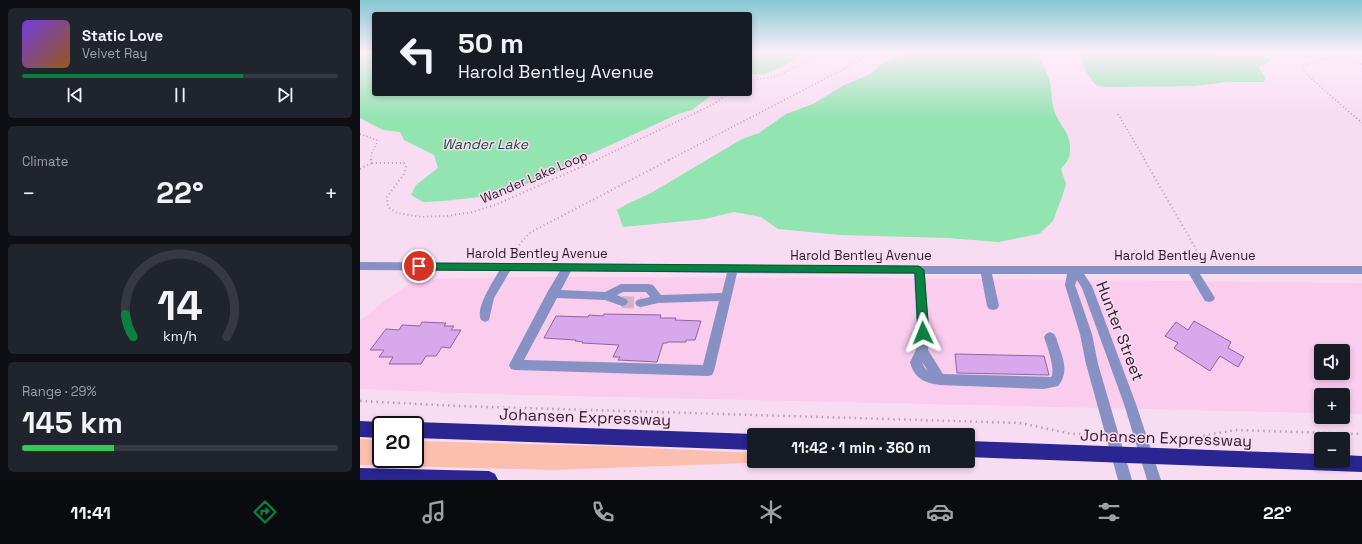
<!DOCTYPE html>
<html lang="en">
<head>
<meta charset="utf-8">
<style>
  body { margin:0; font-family:"Space Grotesk",sans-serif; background:#20242c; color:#f1f3f6; height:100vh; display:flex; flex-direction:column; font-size:15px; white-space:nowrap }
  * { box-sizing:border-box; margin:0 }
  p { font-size:13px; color:#9ea1a6 }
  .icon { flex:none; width:22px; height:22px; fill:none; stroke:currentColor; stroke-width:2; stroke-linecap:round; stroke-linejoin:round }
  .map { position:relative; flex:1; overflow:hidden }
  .drawer { display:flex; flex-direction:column; gap:8px; padding:8px; background:#0d0f14; width:360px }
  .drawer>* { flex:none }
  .banner { position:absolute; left:12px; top:12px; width:380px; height:84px; border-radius:4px; box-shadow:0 2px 6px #0003; background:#171b24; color:#f1f3f6; overflow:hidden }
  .controls { position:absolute; left:954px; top:344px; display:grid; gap:8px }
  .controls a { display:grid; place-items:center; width:36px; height:36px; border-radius:4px; background:#171b24; box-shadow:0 2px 6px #0003; font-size:20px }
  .speed { position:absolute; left:12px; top:416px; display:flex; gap:8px; font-size:20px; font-weight:700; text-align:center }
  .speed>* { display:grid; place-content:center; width:52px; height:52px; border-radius:50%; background:#171b24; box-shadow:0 2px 6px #0003; line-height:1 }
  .speed .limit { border:2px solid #111; border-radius:6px; background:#fff; color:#111 }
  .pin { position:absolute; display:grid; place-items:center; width:34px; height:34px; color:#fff; margin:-17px; border:2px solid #fff; border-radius:50%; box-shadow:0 1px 4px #0007 }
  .me { position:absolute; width:44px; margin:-22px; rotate:358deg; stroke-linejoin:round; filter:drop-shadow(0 0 3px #0008) }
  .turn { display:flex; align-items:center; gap:14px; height:84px; padding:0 20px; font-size:18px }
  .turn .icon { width:52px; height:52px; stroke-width:2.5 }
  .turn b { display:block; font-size:28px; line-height:34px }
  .big { font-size:30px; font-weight:700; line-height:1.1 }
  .drawer .widget { flex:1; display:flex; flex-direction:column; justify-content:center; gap:6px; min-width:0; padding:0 14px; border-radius:6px; background:#20242c }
  .drawer .dial { align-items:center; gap:0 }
  .dial svg { height:104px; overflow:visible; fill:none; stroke:#363941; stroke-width:7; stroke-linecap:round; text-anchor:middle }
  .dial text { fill:#f1f3f6; stroke:none }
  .song { display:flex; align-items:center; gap:12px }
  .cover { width:48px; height:48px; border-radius:6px; background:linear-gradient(135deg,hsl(260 70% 55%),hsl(30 70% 35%)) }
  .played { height:4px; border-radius:2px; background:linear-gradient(90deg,#0b8043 70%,#363941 70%) }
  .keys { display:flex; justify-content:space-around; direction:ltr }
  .heat { display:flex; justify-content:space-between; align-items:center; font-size:22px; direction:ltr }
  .charge { height:6px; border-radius:3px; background:linear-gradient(90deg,#34c759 29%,#363941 0) }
  .trip { position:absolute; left:387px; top:428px; width:228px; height:40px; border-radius:4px; background:#171b24; box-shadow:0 2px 6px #0003; font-weight:700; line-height:40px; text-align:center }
  .menu { display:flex; height:64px; justify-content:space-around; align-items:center; background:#090b0e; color:#9ea1a6 }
  .menu .icon { width:28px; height:28px }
  .menu .current { color:#0b8043 }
  .menu b { font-size:18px; color:#f1f3f6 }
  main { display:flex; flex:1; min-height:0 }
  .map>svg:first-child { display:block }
  .built { fill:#faccee; fill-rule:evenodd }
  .green { fill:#fbbfaf }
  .water { fill:#92e4b1 }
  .building { fill:#d8a8ec; stroke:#8f64a0 }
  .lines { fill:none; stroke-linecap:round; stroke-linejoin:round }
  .minor-tunnel { stroke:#d0b4c9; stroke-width:12; stroke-dasharray:12 6; stroke-linecap:butt }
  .path-far2 { stroke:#b89db1; stroke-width:1.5; stroke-dasharray:1 2.5; stroke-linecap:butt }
  .path-far1 { stroke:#b89db1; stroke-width:2; stroke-dasharray:1 3; stroke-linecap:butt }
  .path { stroke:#b89db1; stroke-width:2.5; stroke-dasharray:1.5 4; stroke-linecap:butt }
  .minor { fill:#8791c3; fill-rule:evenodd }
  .highway { fill:#2a2590; fill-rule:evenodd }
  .route { fill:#0b8043; stroke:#07532c }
  .labels { text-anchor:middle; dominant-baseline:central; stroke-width:3; stroke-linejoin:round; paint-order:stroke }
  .street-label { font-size:13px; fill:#2f1629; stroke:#f8dcf1 }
  .water-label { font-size:14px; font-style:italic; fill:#135131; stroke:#f8dcf1 }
  .near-street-label { font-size:16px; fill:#2f1629; stroke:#f8dcf1 }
</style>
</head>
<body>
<main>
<section class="drawer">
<div class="widget">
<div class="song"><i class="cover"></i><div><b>Static Love</b><p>Velvet Ray</p></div></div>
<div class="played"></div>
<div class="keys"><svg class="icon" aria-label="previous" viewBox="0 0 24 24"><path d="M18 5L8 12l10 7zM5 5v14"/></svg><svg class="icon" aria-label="pause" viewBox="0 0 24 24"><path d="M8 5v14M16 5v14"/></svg><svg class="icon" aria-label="next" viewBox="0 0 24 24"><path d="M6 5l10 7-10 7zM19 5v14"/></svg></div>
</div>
<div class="widget"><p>Climate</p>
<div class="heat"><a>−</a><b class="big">22°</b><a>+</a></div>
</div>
<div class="widget dial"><svg viewBox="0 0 100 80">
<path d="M14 69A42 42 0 1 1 86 69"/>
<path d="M14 69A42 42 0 0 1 8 52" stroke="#0b8043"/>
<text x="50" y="56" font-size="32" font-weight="700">14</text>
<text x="50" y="72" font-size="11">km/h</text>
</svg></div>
<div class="widget"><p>Range · 29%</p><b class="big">145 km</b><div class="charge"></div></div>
</section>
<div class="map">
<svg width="1002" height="480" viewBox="0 0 1002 480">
  <rect width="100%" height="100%" fill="#f8dcf1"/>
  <path class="built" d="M185,277L519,278L1002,283V414L983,413V395H961V413L129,394L0,389V320L55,279ZM961,351H983V373H961Z"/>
  <path class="green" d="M0,439L21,440V459H55V441L248,446L394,453V461H445L193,470L0,465Z"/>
  <path class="water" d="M0,52H14V94H353L332,110L318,114L220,159L194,173L149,191L120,197L83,201L63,202L51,195L56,185L78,168L74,155L44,140L40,132L23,130L0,118Z
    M390,52H446C432,60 406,80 390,73Z
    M551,52H675C679,56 689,76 690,82C692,92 691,105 696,115C702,129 711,133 710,151C710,159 706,163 701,169L706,184L702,197L693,221L679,234L639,242L587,238L480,235L418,229L401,217L374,212L345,219L263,227L257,210L267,204L291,193L382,139L399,133L426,114L453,104L484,85L509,75L524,62Z
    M719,52H850L860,56H905L910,61L900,66L899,68L905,78L904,82H866L835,86L749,87L737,86C730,79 721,66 722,56Z"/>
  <path class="building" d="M244,314L301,315L300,318H316L315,320L341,321L335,340H326V342H308L307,343H303L297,362L258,360L260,357H253L259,345L222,343L223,342L215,341L216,340L184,338L196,316L228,317L229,315L243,316Z
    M834,321L871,342L868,348L884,357L878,367L860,356L850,371L814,348L818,343L805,336L816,322L828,330Z
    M62,322L86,323L84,326H94L91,330H101L90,348L82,347L76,356H66L61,364H29L33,357H19L24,350H10L26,329L39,330L42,325L60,326Z
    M595,354L684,356L689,375L597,373Z"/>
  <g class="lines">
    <path class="minor-tunnel" d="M262,302L281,303"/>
    <path class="path-far2" d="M487,52L501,60
      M1002,64C982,57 962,56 943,66L944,72L1002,123
      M390,80L414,77L469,52
      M758,114L785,160
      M0,134L17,140C17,148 10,150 11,160
      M236,160L354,104L367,94
      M309,160L503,59L521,52"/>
    <path class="path-far1" d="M11,159L12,163H44L46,166L44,174L27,197L28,207L37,213L61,217L87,216L112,212L135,205L239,159
      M784,159L843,261
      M0,169L12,163
      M151,259L162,241L171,232L311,159"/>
    <path class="path" d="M0,401L97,406L660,423L712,434H726
      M805,436L830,438L876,430L1002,434"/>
    <path class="minor" d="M0,262L559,266H1002V274H840L855,298L853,301L849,302L845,301L829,274H724L732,286L776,404L801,480H787L764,404L722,288L717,280L715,285L732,334L738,364L772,480H758L726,364L720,334L705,285L707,274H632L639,306L637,309L633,310L629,309L627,306L621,274H565L569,333L568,350L583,374L691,377C696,370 687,346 684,337L686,334L690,332L694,334L696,337C701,355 711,370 698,386L684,389L580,385C564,383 554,378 550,362L556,350L557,333L554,274L377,273L354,371L352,375L348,376L155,370L151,369L149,365L188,291L200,271H150L134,298L129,320L125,322L121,320C115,308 133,282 139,271L0,270ZM211,271L367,273L362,293L301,295L293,285L289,284H261L245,292L201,290ZM263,292H286L290,297L277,300L275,303L277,306L281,307L298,303L359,301L343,365L164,360L197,298L245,300L262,306L266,305L268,302L266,299L257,295ZM562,362L568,371L564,367Z"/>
    <path class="highway" d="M0,421L21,422L27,425H21V438L0,437Z
      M55,422L394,434L396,435H394V450L55,438V425H49Z
      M608,441L961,454V461H983V455L1002,456V472L608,457Z
      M0,468L129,471L135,474L138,480H0Z"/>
  </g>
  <linearGradient id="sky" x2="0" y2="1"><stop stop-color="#85c7d2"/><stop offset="0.44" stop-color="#fceff9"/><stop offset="1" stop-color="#fceff9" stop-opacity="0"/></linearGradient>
  <rect width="1002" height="119" fill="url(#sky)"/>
  <path class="route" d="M59,263L559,266L564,270L569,333L567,336L563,337L560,336L558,333L555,273L59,270L54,266Z"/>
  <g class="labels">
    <g class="street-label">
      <text transform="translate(174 177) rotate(-23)">Wander Lake Loop</text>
      <text x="177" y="253">Harold Bentley Avenue</text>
      <text x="501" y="255">Harold Bentley Avenue</text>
      <text x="825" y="255">Harold Bentley Avenue</text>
    </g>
    <g class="water-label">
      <text x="125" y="144">Wander Lake</text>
    </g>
    <g class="near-street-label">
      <text transform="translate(760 331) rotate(69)">Hunter Street</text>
      <text transform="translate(225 417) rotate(2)">Johansen Expressway</text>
      <text transform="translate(806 438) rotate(2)">Johansen Expressway</text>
    </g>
  </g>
</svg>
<div class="controls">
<a><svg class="icon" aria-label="sound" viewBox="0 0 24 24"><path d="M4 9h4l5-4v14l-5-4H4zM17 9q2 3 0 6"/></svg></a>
<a>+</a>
<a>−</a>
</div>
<div class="speed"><div class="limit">20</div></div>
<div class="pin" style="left:59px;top:266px;background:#d93025"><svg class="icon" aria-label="arrive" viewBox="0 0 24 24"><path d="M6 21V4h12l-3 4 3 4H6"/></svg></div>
<svg class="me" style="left:563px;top:333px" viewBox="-20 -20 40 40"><path d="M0-17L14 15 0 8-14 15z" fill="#0b8043" stroke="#fff" stroke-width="4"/></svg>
<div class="trip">11:42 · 1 min · 360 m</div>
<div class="banner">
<div class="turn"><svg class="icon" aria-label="left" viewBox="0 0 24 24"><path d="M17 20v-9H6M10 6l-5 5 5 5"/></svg><div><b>50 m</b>Harold Bentley Avenue</div></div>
</div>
</div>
</main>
<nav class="menu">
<b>11:41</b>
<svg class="icon current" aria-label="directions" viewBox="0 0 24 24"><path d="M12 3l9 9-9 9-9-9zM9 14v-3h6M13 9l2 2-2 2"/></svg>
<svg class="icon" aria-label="music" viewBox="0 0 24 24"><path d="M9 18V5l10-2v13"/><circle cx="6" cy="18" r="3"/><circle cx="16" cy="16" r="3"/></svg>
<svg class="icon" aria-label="phone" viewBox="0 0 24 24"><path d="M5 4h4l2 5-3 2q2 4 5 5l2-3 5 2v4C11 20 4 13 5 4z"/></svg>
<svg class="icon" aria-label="climate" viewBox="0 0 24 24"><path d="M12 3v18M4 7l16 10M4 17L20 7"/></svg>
<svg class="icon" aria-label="car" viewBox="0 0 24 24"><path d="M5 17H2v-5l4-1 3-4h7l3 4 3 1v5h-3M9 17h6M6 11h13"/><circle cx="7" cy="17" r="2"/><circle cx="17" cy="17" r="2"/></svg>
<svg class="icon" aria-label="filters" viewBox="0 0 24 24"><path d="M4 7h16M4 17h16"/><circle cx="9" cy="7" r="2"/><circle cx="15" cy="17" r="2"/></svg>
<b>22°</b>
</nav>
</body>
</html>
